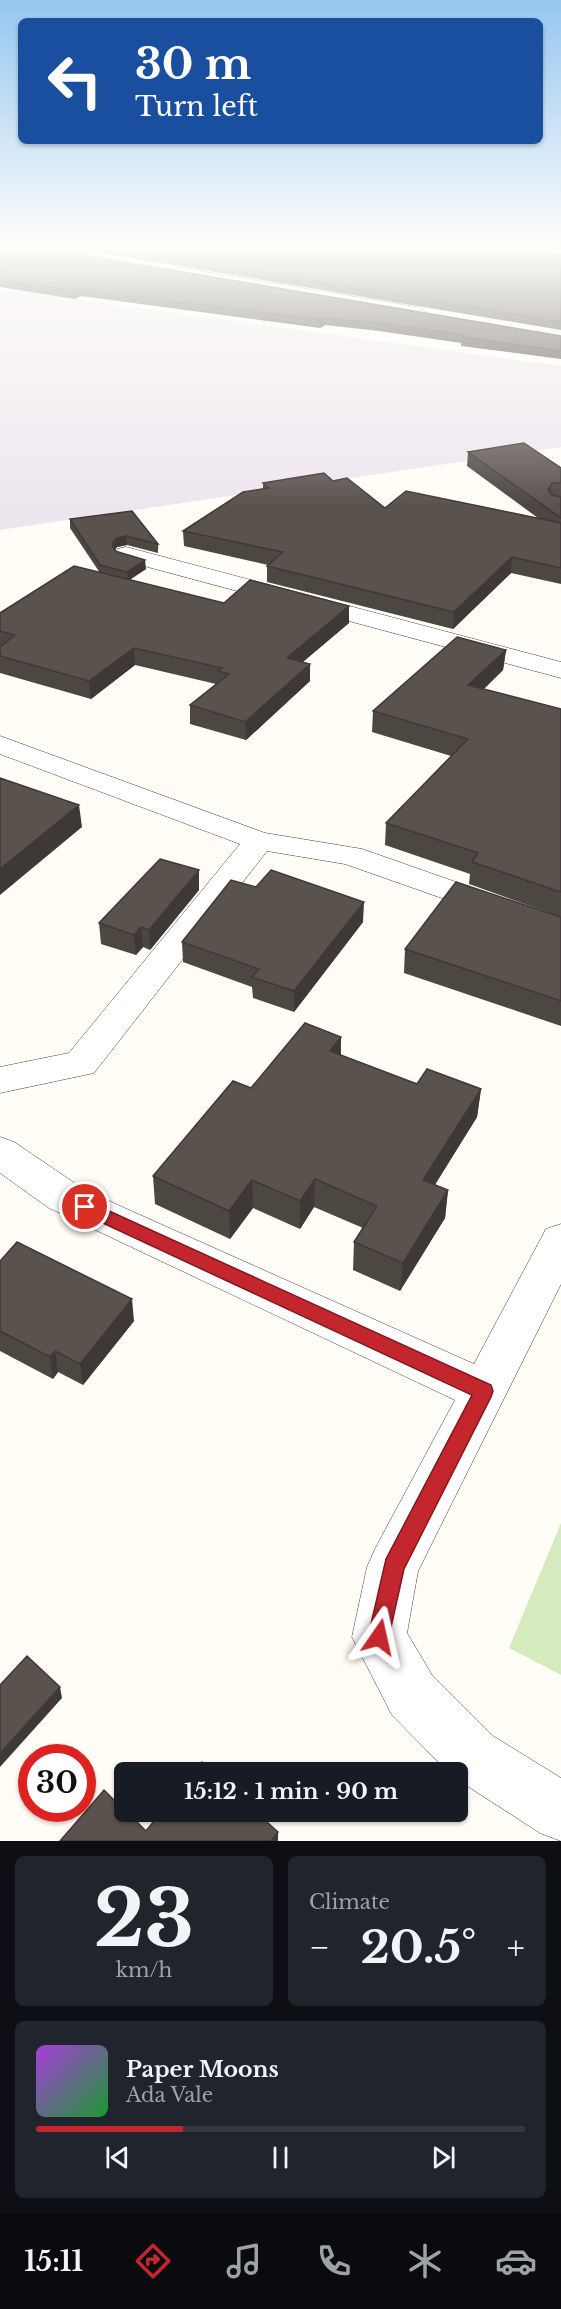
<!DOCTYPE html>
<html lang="en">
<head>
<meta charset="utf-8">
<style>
  body { margin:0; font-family:"Libre Baskerville",serif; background:#20242c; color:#f1f3f6; height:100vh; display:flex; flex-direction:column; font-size:22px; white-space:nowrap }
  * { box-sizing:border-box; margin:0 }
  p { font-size:20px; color:#9ea1a6 }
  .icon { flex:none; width:33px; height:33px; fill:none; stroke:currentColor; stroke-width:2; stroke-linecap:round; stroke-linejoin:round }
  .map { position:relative; height:1841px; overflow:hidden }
  .details { display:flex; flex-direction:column; gap:15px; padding:15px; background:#0d0f14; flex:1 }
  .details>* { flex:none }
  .hud { position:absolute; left:18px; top:18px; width:525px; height:126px; border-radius:9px; box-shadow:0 2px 4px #0004; background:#1a4fa0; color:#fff; overflow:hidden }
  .speed { position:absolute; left:18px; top:1744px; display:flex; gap:12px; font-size:30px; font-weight:700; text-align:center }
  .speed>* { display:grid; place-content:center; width:78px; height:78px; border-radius:50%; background:#171b24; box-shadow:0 2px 4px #0004; line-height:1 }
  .speed .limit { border:9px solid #d22; background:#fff; color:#111 }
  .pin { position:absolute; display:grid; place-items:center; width:51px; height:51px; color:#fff; margin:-26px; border:3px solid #fff; border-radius:50%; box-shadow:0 2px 6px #0007 }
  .me { position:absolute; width:66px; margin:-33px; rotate:11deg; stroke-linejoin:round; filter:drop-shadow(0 0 4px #0008) }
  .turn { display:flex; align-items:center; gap:21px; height:126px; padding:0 18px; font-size:27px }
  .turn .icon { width:78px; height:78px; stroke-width:2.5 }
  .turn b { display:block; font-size:42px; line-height:51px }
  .big { font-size:45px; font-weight:800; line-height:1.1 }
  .details .widget { flex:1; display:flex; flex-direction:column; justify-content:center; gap:9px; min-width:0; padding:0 21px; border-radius:9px; background:#20242c }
  .details .dial { align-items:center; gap:0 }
  .dial b { font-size:78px; line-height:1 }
  .song { display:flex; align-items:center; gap:18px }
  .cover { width:72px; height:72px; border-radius:9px; background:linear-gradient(135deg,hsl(280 70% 55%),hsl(130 70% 35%)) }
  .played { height:6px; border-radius:3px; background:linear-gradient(90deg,#c4262e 30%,#363941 30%) }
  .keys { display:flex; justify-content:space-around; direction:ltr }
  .heat { display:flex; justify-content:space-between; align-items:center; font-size:33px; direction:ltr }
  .details .tiles { flex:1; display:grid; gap:15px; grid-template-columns:1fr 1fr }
  .widget:last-child { grid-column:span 2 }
  .trip { position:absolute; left:114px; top:1762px; width:354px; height:60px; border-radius:9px; background:#171b24; box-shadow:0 2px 4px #0004; font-weight:800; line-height:60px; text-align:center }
  .menu { display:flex; height:96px; justify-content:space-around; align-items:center; background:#090b0e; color:#9ea1a6 }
  .menu .icon { width:42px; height:42px }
  .menu .selected { color:#c4262e }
  .menu b { font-size:27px; color:#f1f3f6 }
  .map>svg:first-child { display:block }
  .industrial { fill:#eee6ef }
  .green { fill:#d5ebbd }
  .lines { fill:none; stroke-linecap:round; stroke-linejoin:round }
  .minor-casing { stroke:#444; stroke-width:1 }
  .minor { fill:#fff; fill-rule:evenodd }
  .wall { fill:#4d4742 }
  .shaded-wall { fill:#3f3936 }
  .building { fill:#5a524d; stroke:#3f3936; stroke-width:1.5 }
  .route { fill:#c4262e; stroke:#7f191e; stroke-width:1.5 }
</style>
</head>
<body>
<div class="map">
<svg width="561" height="1841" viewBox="0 0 561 1841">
  <rect width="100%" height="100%" fill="#fffdf5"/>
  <path class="industrial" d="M0,289L561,366V447L0,530Z"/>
  <path class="green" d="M561,1523V1675L509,1648Z"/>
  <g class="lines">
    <g class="minor-casing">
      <path id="minor" d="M68,249H89L72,256H62V250Z
        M519,249H539L529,254H519Z
        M181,268L417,307L425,312L417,317L176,275V269Z
        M126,547L561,662V678L118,559L115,554L118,549Z
        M0,736L265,833L362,849L561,919V940L345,864L267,851L94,1073L0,1093V1067L69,1053L240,844L0,754Z
        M0,1137L14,1142L79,1186L120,1206L474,1364L546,1229L561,1224V1284L418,1571L407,1633L432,1675L493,1736L561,1778V1841L540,1833L458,1780V1773H449L392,1715L352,1637L367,1567L375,1549L455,1400L49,1208L0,1173Z"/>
    </g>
    <use href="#minor" class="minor"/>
  </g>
  <path class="wall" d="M0,249L561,336V359L461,346V343L379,331L325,325L320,328L81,296L74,299L0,287Z
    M78,249H509L561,255V330Z
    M548,249H561V250Z
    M468,452L561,468V584L511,573L453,629L267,582V566L268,565L184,546L183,531L263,489V483L333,481L385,508L538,518L467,466Z
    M70,519L158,544V553L127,545L117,547L115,551L146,569L129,580L224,603L349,623L303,662L310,664V681L246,740L190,724V705L216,684L135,665L91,699L0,673V613L100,573L70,528Z
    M506,650L503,670L484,689L561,709V917L469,884L470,874L385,845L386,823L451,756L372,732L373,711Z
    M199,890L150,950L143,947L136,955L101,944L99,923Z
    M561,917V1026L404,973L405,949Z
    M363,922L294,1012L253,998L252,987L183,962L182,942Z
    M341,1037V1055L417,1084L481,1089L477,1117L435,1185L448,1190L445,1218L400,1291L353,1270L354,1242L363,1228L314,1207L300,1229L253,1208L230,1239L155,1204L153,1176L251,1088Z
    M0,1261L134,1321L83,1385L58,1372L53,1379L0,1351Z"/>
  <path class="shaded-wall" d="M80,289L81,296L74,299V291Z
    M325,318V325L320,328V320Z
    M552,483L550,498L548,490Z
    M126,536L127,545L117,547L113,553L112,544L117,538Z
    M512,557L511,573L453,629L454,612Z
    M145,560L146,569L128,581L127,572Z
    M349,606V623L287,675V658Z
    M134,648L135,665L91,699L89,681Z
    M506,650L503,670L466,706L468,685Z
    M310,664V681L246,740L245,722Z
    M79,805L82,827L0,895V869Z
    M199,870V890L150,950L149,930Z
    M364,902L363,922L294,1012V991Z
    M141,927L143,947L136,955L134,935Z
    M341,1037L340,1064L330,1051Z
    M481,1089L477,1117L420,1208L423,1180Z
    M315,1179L314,1207L300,1229V1201Z
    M252,1180L253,1208L230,1239L229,1211Z
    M448,1190L445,1218L400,1291L403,1263Z
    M132,1299L134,1321L83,1385L80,1364Z
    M55,1351L58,1372L53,1379L50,1357Z
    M60,1687L62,1698L0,1767V1753Z
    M278,1832V1841H271Z"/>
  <path class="building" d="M0,249H47L561,336V351L462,337L464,335L379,323L325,318L320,320L80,289L74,291L0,280Z
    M119,249H509L561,255V322Z
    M524,443L561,468V483H552L548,490L552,495L561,497V518L468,452Z
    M324,473L333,481L347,478L385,508L406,491L561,523V568L512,557L454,612L267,566L283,552L183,531L243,492L269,488L263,483Z
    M132,511L158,544L126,536L117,538L112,544L115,551L145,560L127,572L100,565L70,519Z
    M74,566L224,603L250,580L349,606L287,658L310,664L245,722L190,705L229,674L218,671L222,668L134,648L89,681L0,656V647L15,635L0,631V613Z
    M457,637L506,650L468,685L561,709V892L472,862L478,853L386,823L468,739L373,711Z
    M0,778L79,805L0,869Z
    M160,859L199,870L149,930L141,927L134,935L99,923Z
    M271,870L364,902L294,991L252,977L259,969L182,942L231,880L256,887Z
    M456,882L561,917V1001L405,949Z
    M305,1023L341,1037L330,1051L417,1084L427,1069L481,1089L423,1180L448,1190L403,1263L354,1242L377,1206L315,1179L300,1201L252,1180L229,1211L153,1176L233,1081L251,1088Z
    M17,1242L132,1299L80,1364L55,1351L50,1357L0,1331V1261Z
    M27,1656L60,1687L0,1753V1685Z
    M202,1762L214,1773H193Z
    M104,1790L124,1810V1812H127L146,1831L161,1812H256L278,1832L271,1841H60Z"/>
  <linearGradient id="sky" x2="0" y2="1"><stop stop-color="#95c6ee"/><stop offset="0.49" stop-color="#fffefa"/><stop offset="1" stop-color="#fffefa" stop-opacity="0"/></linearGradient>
  <rect width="561" height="506" fill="url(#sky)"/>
  <path class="route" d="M85,1200L491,1385L493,1391L491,1397L404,1569L387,1645L379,1648L371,1645L368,1637L386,1559L472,1395L79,1212L76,1207L79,1202Z"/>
</svg>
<div class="speed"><div class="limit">30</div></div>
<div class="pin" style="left:85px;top:1207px;background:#d93025"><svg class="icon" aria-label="arrive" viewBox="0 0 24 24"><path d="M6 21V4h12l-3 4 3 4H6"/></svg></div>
<svg class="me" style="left:379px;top:1637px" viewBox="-20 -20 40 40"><path d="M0-17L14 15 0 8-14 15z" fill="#c4262e" stroke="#fff" stroke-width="4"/></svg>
<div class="trip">15:12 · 1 min · 90 m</div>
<div class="hud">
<div class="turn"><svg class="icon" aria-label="left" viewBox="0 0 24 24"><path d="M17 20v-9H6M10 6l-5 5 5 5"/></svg><div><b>30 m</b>Turn left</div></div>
</div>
</div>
<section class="details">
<div class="tiles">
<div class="widget dial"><b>23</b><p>km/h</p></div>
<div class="widget"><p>Climate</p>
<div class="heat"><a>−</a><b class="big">20.5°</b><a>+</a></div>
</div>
<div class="widget">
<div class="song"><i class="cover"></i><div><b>Paper Moons</b><p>Ada Vale</p></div></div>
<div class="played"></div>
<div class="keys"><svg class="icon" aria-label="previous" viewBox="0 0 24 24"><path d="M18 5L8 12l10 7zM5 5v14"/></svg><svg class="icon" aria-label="pause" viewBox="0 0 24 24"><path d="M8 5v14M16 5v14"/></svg><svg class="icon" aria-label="next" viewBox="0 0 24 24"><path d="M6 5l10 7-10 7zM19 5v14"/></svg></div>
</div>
</div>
</section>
<nav class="menu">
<b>15:11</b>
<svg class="icon selected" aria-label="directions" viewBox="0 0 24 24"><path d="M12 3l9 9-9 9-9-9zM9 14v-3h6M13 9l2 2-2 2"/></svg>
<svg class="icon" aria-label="music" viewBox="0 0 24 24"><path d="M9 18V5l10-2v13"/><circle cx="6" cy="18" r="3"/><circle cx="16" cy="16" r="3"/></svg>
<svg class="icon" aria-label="phone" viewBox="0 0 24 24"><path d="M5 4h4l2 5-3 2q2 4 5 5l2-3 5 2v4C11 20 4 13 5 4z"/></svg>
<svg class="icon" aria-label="climate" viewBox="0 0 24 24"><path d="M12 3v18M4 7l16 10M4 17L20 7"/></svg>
<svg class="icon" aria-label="car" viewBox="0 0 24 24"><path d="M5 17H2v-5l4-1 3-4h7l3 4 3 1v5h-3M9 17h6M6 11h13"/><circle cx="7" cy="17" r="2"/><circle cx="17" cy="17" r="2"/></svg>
</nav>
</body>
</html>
